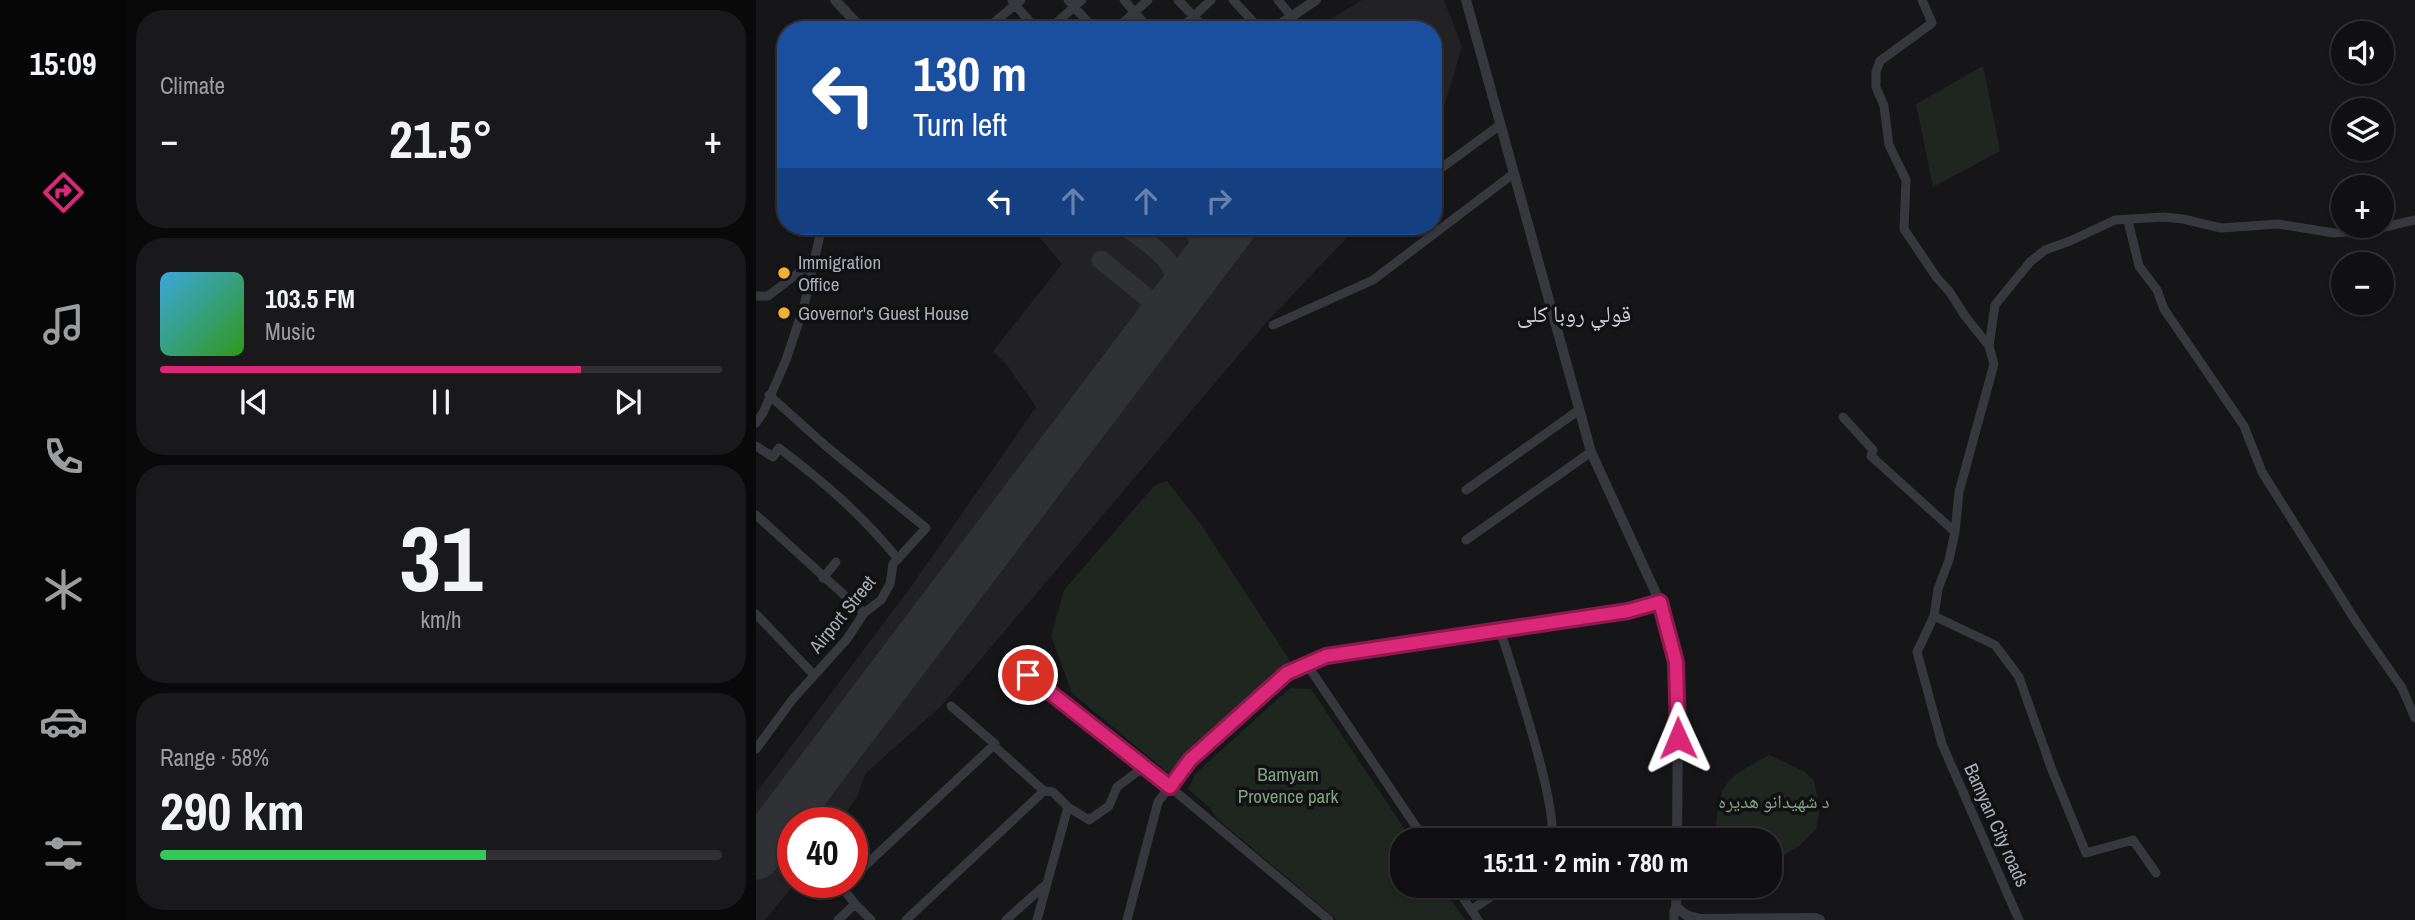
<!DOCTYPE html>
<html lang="en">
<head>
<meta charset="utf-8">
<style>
  body { margin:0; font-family:"Archivo Narrow","Noto Naskh Arabic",sans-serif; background:#19191b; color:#f1f3f6; height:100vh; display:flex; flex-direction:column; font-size:26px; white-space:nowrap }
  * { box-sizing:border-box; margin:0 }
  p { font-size:23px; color:#9c9d9f }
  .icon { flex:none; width:38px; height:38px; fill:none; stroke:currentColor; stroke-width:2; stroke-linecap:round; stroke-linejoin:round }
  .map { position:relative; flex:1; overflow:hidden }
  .panel { display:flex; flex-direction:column; gap:10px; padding:10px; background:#09090a; width:630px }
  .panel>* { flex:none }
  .banner { position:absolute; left:21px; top:21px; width:665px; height:214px; border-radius:28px; box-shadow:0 2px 5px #0004,0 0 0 2px #303032; background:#1a4fa0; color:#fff; overflow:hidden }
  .fabs { position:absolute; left:1575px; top:21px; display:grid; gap:14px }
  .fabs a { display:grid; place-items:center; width:63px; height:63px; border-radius:50%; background:#101012; box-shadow:0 2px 5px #0004,0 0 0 2px #303032; font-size:35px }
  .speed { position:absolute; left:21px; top:807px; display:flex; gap:14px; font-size:35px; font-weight:700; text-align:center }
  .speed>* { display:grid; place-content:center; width:91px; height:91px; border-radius:50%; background:#101012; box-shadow:0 2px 5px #0004,0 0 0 2px #303032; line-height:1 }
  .speed .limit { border:10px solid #d22; background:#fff; color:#111 }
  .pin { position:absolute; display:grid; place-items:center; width:60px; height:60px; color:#fff; margin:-30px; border:4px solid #fff; border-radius:50%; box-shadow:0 2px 7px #0007 }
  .me { position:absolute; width:77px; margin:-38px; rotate:359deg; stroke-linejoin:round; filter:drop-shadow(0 0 5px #0008) }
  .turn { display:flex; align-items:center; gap:24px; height:147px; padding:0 21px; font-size:32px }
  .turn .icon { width:91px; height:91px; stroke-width:2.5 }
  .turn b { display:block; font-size:49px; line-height:60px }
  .lanes { display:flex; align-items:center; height:66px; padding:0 21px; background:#0003; justify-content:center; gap:35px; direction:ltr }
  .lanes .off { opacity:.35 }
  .big { font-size:52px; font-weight:800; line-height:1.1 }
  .panel .widget { flex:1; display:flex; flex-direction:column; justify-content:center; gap:10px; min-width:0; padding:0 24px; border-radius:28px; background:#19191b }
  .panel .dial { align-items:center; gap:0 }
  .dial b { font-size:91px; line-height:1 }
  .song { display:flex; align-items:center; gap:21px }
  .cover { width:84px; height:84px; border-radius:10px; background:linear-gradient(135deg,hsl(200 70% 55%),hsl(110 70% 35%)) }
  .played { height:7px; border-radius:4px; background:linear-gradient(90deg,#db2777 75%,#303032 75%) }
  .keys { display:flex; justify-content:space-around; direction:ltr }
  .heat { display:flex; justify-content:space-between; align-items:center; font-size:38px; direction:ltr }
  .charge { height:10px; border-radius:5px; background:linear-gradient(90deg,#34c759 58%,#303032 0) }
  .trip { position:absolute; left:634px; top:828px; width:392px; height:70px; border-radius:28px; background:#101012; box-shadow:0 2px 5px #0004,0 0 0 2px #303032; font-weight:800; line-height:70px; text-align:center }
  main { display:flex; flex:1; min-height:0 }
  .dock { display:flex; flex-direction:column; width:126px; justify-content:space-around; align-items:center; background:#060607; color:#9c9d9f }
  .dock .icon { width:49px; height:49px }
  .dock .current { color:#db2777 }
  .dock b { font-size:32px; color:#f1f3f6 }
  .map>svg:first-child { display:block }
  .built { fill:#222225 }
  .green { fill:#1e261f }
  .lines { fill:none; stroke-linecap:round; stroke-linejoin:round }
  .taxiway { stroke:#303135; stroke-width:19 }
  .runway { stroke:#303135; stroke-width:49 }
  .minor { stroke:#37383d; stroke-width:9 }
  .tertiary { stroke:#37383d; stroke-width:10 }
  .route-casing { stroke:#8e194d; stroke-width:18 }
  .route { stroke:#db2777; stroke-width:12 }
  .poi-dot { fill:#f2b134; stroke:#111113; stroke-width:2.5 }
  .labels { text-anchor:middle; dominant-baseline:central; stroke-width:7; stroke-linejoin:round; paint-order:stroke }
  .poi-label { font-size:19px; fill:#a8adb8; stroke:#111113; text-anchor:start }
  .street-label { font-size:19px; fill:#a8adb8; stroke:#111113 }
  .park-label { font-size:19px; fill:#7fa381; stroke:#111113 }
  .quarter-label { font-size:23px; fill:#c9ccd4; stroke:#111113 }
</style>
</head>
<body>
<main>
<nav class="dock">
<b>15:09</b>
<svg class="icon current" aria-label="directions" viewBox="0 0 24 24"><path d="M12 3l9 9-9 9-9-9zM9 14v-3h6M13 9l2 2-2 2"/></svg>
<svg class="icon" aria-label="music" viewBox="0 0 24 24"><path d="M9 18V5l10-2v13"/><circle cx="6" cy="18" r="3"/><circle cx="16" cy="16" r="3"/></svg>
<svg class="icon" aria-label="phone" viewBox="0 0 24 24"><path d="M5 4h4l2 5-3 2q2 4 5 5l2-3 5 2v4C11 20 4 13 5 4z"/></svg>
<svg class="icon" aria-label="climate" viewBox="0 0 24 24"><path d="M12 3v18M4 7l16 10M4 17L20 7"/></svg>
<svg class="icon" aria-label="car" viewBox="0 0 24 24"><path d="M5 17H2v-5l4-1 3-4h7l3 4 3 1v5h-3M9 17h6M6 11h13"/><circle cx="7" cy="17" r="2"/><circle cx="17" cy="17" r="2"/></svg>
<svg class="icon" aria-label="filters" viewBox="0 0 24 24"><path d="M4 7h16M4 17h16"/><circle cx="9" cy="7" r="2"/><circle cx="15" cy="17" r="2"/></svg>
</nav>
<section class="panel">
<div class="widget"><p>Climate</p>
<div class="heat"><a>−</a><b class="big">21.5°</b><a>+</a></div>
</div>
<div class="widget">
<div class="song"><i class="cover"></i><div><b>103.5 FM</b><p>Music</p></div></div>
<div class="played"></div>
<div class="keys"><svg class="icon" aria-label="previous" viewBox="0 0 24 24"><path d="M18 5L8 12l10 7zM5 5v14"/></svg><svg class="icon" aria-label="pause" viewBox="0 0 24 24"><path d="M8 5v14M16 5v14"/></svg><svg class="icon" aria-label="next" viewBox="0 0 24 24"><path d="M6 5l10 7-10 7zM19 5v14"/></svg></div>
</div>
<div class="widget dial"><b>31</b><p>km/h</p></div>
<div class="widget"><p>Range · 58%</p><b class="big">290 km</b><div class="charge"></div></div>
</section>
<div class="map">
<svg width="1659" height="920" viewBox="0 0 1659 920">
  <rect width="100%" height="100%" fill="#161618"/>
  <path class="built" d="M606,0H688L706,47L677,143V30H557Z
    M274,226H602L509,324L185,706L109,774L101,797L83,822H37V882H40L9,920H0V793L157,584L280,407L251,365L237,351L306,264Z"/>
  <path class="green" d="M1227,66L1244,151L1177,187L1160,104Z
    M411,481L446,526L534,661L412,773L316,693L295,636L308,590L398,486Z
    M534,688L555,689L656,840H646V886H686L709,920H581L463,820L454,808L432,789L440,773Z
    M1013,755L1048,771L1058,781L1064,807L1060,829L1043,846L1021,859L1013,861V840H969L960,828C964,778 971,779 1013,755Z"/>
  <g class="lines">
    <path class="taxiway" d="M369,226C397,248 427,260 419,301
      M433,226C447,239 446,253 442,270
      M345,260L393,299L398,317L395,333"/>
    <path class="runway" d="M0,855L476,226"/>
    <path class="minor" d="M312,0L339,30
      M368,0L394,30
      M422,0L451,30
      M477,0L505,30
      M522,0L536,17
      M1166,0L1176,23L1124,61L1120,72V87L1128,106L1133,145L1150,180L1148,229L1181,278L1193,291L1209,316L1233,346L1238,364L1203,492L1199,532L1193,560L1182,589L1178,616L1161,652L1186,744L1263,920
      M256,1L281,30
      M229,30L265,0
      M292,30L326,0
      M359,30L392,0
      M423,30L455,0
      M677,174L744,125
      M1372,221L1383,266L1401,290L1408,309L1488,426L1506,472L1601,623L1646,688L1659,718
      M0,296H12L46,270L56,267
      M517,325L617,280L757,174
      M1233,346L1239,305L1274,262L1289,250L1314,241L1359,220L1408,217L1427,219L1465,228L1522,224L1578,233L1616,230L1659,220
      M1087,417L1117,450L1115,456L1199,532
      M0,423L7,413L30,360L48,306L66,226
      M0,446L17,457L23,448C69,483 105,514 142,559
      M710,490L823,410
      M0,515L108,613
      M710,540L835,452
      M67,578L80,562
      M0,614L58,675
      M1178,616L1239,645L1263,677L1296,770L1330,853L1377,840L1400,873
      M744,630C756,668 804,810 795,840
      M253,659L389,766L573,920
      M550,663L669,840
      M195,706L239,744L238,746L288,791L297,792L312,807
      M0,749L36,700L91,639L108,613L125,600L134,584L137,564L170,528L71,447L13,395
      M96,878L239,744
      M699,886L722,920
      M99,904L115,920
      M715,910L751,886
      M82,920L99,904L86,887L92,882
      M150,920L288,791
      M250,920L288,886
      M281,920L312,807L333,820L353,806L361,787L389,766
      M371,920L402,802L434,760L531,672L571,656L872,611L904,602
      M918,920V911L920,907"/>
    <path class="tertiary" d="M79,0L107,30
      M710,0L835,452L904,602L915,640L920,662L922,713L921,840
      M515,30L560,0
      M921,886L920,907L930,915L944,919L1059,918L1064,920"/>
  </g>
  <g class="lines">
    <g class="route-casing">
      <path id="route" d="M272,675L414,787L434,760L531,673L570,656L872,611L904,602L920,662L922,738"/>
    </g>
    <use href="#route" class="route"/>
  </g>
  <g class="poi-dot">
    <circle cx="28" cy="273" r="7"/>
    <circle cx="28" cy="313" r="7"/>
  </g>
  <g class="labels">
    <g class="poi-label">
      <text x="42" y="262">Immigration<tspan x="42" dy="22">Office</tspan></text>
      <text x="42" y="313">Governor's Guest House</text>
    </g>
    <g class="street-label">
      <text transform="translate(86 614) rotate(-51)">Airport Street</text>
      <text transform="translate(1241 825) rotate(66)">Bamyan City roads</text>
    </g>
    <g class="park-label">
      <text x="532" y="774">Bamyam<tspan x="532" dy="22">Provence park</tspan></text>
      <text x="1018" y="801">د شهیدانو هدیره</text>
    </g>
    <g class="quarter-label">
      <text x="818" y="313">قولي روبا کلی</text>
    </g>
  </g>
</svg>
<div class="fabs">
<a><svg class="icon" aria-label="sound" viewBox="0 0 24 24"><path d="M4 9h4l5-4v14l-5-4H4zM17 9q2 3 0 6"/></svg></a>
<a><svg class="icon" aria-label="layers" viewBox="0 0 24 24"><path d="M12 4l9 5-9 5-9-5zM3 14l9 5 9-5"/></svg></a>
<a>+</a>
<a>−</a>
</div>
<div class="speed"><div class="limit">40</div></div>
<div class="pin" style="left:272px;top:675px;background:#d93025"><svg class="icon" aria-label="arrive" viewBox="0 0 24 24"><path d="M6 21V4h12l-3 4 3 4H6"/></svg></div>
<svg class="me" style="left:922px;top:738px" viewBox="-20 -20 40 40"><path d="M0-17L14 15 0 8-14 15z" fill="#db2777" stroke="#fff" stroke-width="4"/></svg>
<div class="trip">15:11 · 2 min · 780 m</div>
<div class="banner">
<div class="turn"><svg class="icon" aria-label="left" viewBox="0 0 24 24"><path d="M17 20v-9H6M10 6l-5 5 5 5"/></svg><div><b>130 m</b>Turn left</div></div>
<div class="lanes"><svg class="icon" aria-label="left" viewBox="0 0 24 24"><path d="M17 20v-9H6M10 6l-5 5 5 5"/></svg><svg class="icon off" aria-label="ahead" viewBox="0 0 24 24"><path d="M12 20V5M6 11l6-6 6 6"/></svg><svg class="icon off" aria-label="ahead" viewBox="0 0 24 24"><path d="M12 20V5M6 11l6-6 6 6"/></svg><svg class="icon off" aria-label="right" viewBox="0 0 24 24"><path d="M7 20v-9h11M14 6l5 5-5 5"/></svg></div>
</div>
</div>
</main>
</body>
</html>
